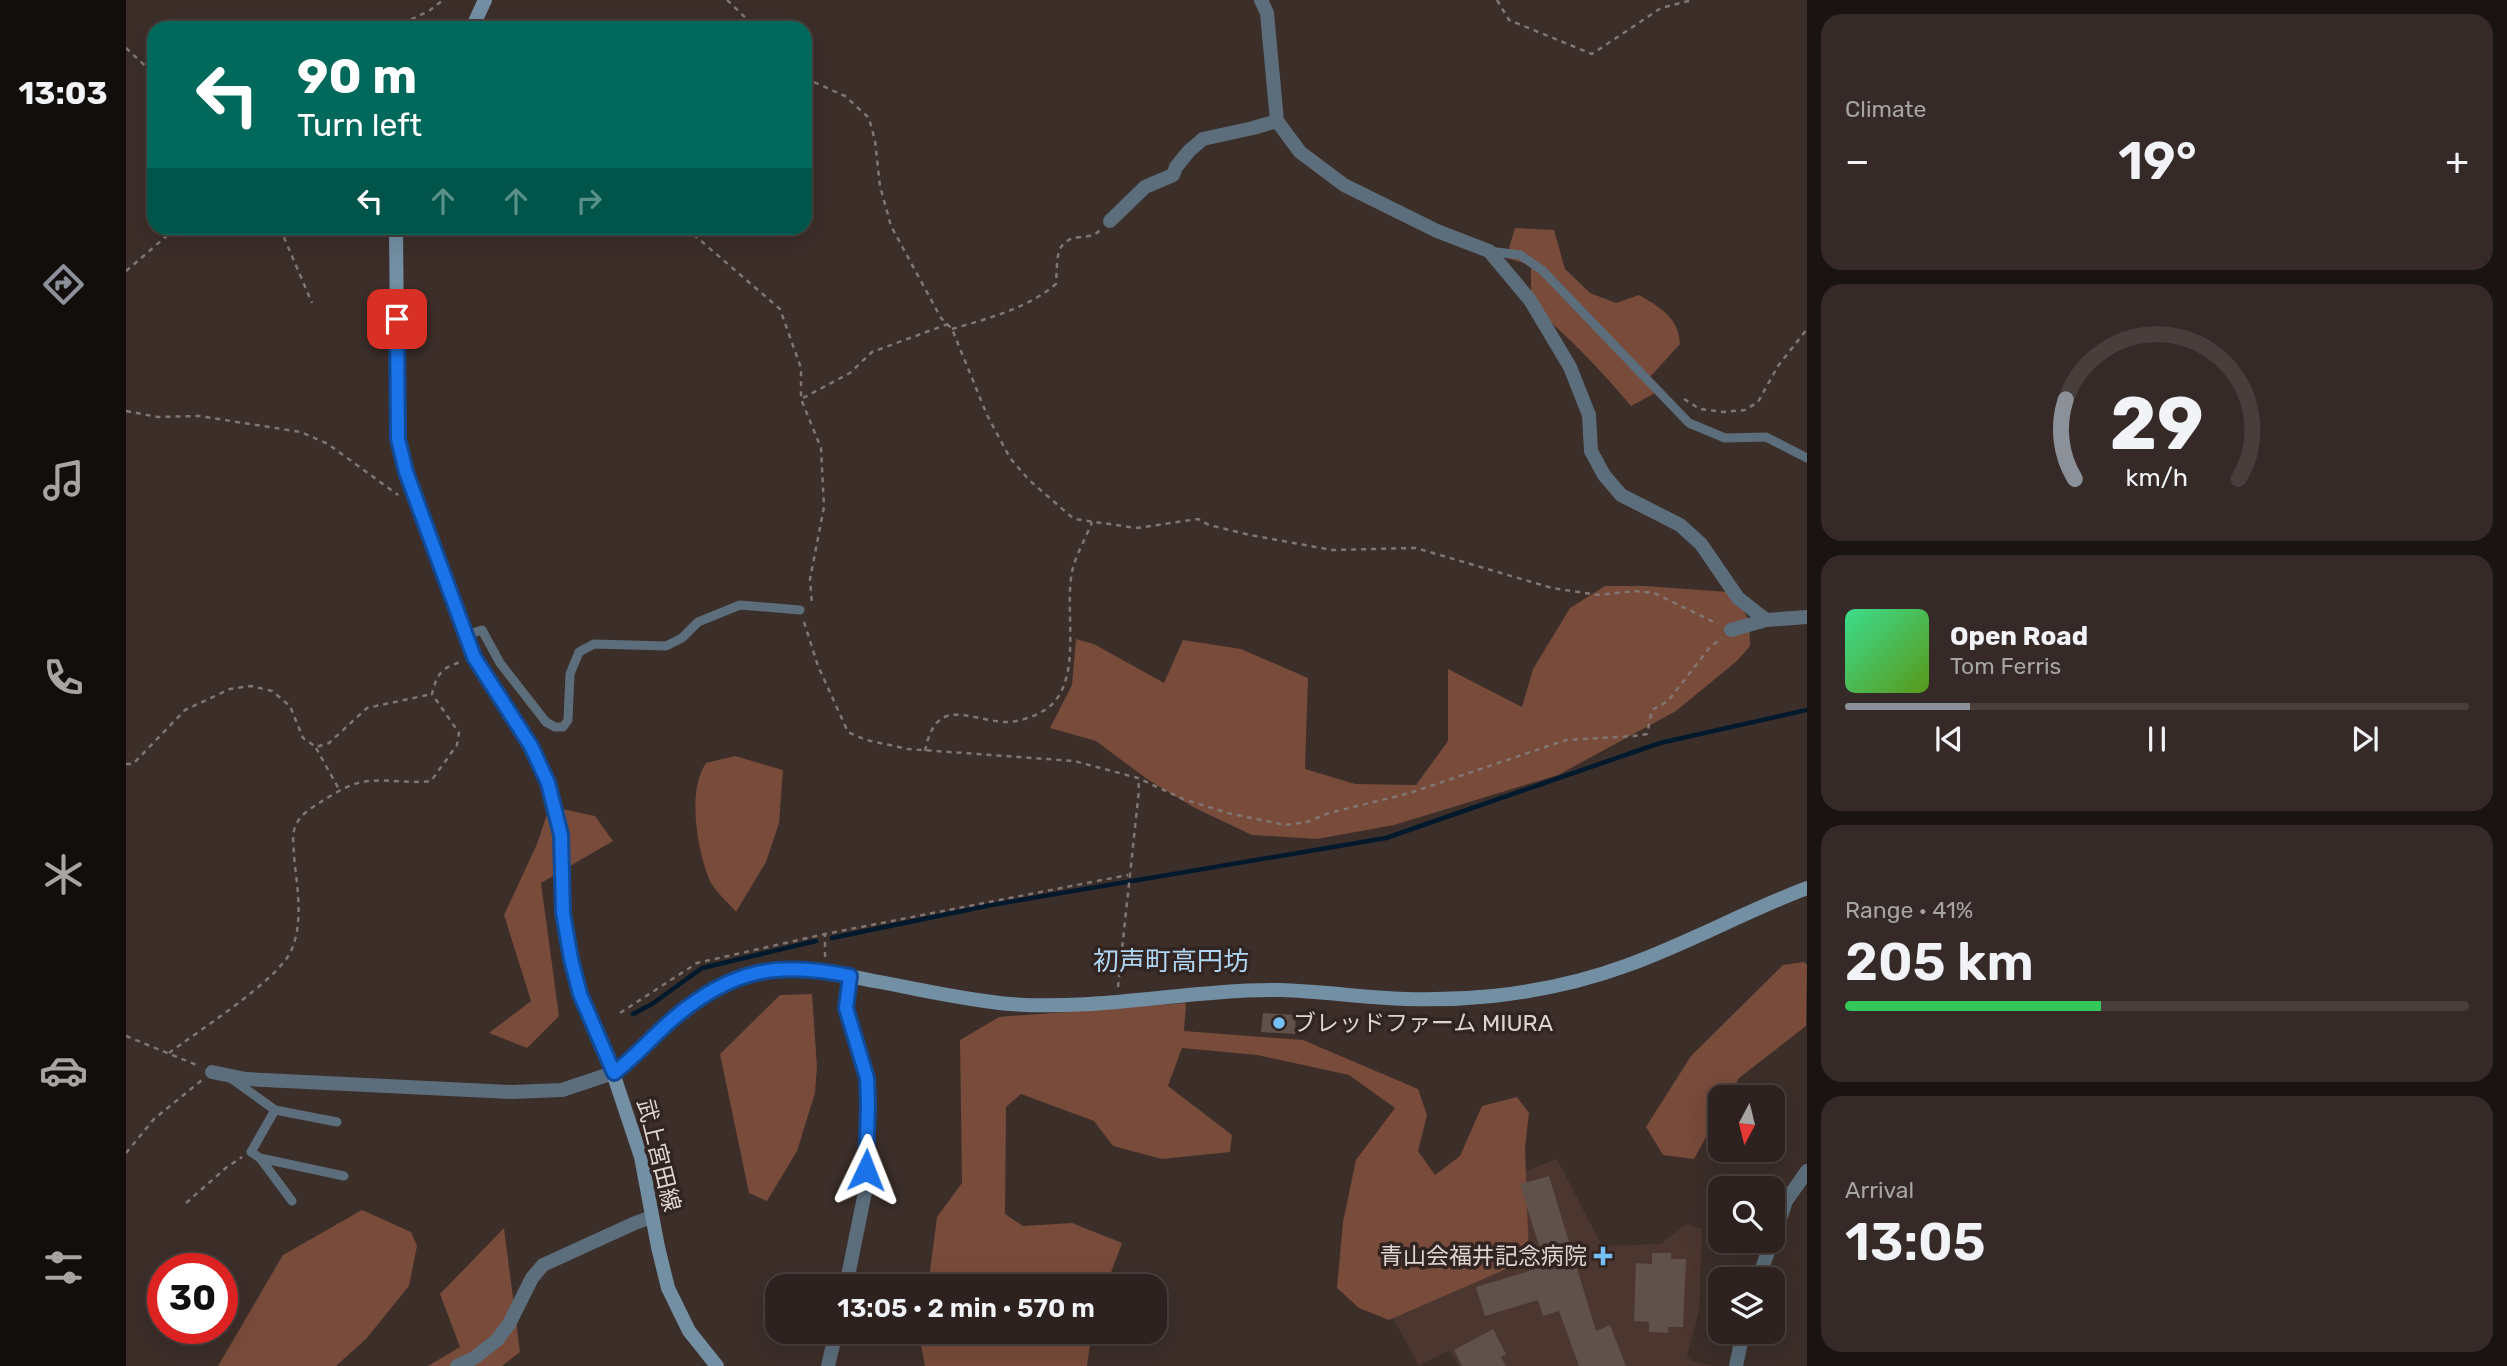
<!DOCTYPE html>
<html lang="en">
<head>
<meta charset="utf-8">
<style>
  body { margin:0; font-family:Rubik,"Noto Sans JP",sans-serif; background:#352a28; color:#f1f3f6; height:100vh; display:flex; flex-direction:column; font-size:26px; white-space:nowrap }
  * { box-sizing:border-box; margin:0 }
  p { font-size:23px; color:#a7a4a4 }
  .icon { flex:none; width:38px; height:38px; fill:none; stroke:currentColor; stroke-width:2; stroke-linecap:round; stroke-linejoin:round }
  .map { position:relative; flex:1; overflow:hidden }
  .panel { display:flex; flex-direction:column; gap:14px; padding:14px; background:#191311; width:700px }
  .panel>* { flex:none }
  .banner { position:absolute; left:21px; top:21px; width:665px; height:214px; border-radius:21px; box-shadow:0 7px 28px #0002,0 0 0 2px #483f3d; background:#00695c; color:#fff; overflow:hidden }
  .needle { width:46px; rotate:187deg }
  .fabs { position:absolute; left:1582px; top:1085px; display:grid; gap:14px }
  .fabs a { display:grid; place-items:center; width:77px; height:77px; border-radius:14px; background:#2d221f; box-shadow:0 7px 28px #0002,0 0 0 2px #483f3d; font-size:35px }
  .speed { position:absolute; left:21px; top:1253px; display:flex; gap:14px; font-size:35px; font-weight:700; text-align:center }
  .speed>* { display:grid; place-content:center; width:91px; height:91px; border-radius:50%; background:#2d221f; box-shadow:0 7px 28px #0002,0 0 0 2px #483f3d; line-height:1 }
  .speed .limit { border:10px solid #d22; background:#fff; color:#111 }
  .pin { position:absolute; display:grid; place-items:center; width:60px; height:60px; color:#fff; margin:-30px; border-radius:14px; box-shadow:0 4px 10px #0006 }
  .me { position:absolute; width:77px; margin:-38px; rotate:2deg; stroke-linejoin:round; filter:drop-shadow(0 0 5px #0008) }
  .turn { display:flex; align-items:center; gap:24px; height:147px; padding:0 35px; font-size:32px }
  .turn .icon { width:91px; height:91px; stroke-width:2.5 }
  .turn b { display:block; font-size:49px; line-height:60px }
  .lanes { display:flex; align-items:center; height:66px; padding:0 35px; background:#0003; justify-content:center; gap:35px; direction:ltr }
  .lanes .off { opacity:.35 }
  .big { font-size:52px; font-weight:600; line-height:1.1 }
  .panel .widget { flex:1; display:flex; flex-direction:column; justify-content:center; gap:10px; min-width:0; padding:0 24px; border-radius:21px; background:#352a28 }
  .panel .dial { align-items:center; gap:0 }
  .dial svg { height:182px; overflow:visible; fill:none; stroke:#483f3d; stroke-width:7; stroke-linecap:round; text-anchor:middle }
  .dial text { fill:#f1f3f6; stroke:none }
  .song { display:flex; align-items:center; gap:21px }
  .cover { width:84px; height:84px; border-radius:10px; background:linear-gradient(135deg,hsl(150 70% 55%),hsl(90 70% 35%)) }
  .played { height:7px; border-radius:4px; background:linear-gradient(90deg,#8c9099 20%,#483f3d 20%) }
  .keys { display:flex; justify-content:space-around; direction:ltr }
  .heat { display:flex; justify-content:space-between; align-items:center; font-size:38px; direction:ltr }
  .charge { height:10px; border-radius:5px; background:linear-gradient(90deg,#34c759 41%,#483f3d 0) }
  .trip { position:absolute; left:639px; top:1274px; width:402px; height:70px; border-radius:21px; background:#2d221f; box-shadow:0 7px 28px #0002,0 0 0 2px #483f3d; font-weight:600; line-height:70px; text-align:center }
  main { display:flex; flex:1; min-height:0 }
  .dock { display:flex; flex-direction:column; width:126px; justify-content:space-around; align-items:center; background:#120e0c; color:#a7a4a4 }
  .dock .icon { width:49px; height:49px }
  .dock .active { color:#8c9099 }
  .dock b { font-size:32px; color:#f1f3f6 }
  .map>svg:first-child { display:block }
  .built { fill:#4b3730 }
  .forest { fill:#784b3b }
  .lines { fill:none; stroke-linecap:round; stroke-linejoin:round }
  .stream { stroke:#00192c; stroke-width:4.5 }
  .building { fill:#60514b }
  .path { stroke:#827672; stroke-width:2.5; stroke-dasharray:5 5; stroke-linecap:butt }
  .lane { stroke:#5c6e7b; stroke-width:9 }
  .street { stroke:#5c6e7b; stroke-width:14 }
  .secondary { stroke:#738fa4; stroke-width:14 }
  .route-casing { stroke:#114b97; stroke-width:18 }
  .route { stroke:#1a73e8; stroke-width:12 }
  .poi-dot { fill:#75c0f6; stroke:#322420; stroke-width:2.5 }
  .labels { text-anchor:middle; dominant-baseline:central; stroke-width:7; stroke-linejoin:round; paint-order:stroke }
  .poi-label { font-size:23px; fill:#ded5d2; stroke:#322420; text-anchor:start }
  .street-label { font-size:23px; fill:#ded5d2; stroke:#322420 }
  .quarter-label { font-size:26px; fill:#afd7f5; stroke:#322420 }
</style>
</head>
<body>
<main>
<nav class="dock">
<b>13:03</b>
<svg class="icon active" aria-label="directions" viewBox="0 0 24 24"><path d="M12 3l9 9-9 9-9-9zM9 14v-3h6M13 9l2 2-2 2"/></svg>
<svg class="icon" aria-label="music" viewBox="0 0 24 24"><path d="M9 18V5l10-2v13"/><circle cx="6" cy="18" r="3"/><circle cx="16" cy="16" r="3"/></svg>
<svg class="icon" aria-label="phone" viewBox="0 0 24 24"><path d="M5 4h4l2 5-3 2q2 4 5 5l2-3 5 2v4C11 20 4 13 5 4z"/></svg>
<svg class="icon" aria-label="climate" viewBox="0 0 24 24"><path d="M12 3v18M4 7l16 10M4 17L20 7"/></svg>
<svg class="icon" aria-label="car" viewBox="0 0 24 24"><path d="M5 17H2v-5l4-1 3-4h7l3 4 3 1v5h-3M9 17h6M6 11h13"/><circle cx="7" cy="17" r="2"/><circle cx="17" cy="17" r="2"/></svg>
<svg class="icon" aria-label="filters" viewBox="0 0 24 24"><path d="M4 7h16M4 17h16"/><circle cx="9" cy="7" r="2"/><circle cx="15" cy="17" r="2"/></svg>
</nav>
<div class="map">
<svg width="1681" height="1366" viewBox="0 0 1681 1366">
  <rect width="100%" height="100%" fill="#3c2e29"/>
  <path class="built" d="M1431,1159L1476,1246L1535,1244L1560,1224L1576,1229L1573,1311L1561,1356L1565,1361L1588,1366H1333L1323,1350L1293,1366L1264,1312L1383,1177Z"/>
  <path class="forest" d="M1389,228L1428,230L1439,269L1464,293L1490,303L1513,295C1534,307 1553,318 1554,344L1524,377L1535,390L1505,406C1474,369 1442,336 1405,305V265L1380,258Z
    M1479,586H1519L1602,592C1622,615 1624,615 1624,646L1612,660L1550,711L1432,775L1268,825L1191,839L1126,835L1069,808L1021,779L970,741L924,728L946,685L950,639L968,644L1038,683L1057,640L1115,649L1182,678L1179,769L1229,784L1290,785L1322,741V669L1396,707L1407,669L1444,608Z
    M609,756L657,770L653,823L640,862L610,912C602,902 588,891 583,879C571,848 561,791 580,763Z
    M436,809L469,816L487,841L415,883L433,1016L401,1048L363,1033L405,1001L378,915L411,844L420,817Z
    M1678,962L1681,965L1680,1026L1613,1078L1602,1097H1594V1112L1568,1159L1537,1155L1520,1127L1565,1056L1657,965Z
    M686,994L691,1067L689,1093L671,1151L641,1201L623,1193L594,1054L654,995Z
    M1060,1003L1058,1031L1177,1040L1292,1089L1301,1115L1292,1151L1309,1175L1334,1156L1356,1106L1391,1097L1403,1113L1399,1148L1403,1259L1263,1320L1233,1308L1211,1288L1217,1222L1230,1160L1269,1108L1223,1075L1131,1055L1056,1048L1042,1086L1106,1135L1104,1152L1036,1159L987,1146L968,1121L895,1094L880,1107L879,1214L897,1226L946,1223L996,1243L980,1286H802L811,1217L836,1183L834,1040L873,1017Z
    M236,1210L285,1232L291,1246L283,1286L240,1339L210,1366H92L157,1255Z
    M378,1228L394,1352L376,1366H302L334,1347L314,1294Z
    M795,1332H966L961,1366H799L794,1340Z"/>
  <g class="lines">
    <path class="stream" d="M706,938L865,905L1260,838L1534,743L1681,710
      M507,1014L526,1004L576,968L690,941"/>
  </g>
  <path class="building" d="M1137,1013L1170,1015L1169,1034L1135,1032Z
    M1423,1176L1470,1331L1484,1325L1500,1366H1453L1433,1311L1417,1316L1412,1300L1359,1316L1350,1287L1403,1271L1399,1257L1415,1252L1394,1184Z
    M1526,1253H1545V1259H1560L1557,1327H1542V1333L1523,1332V1322L1508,1321L1510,1263L1526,1264Z
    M1367,1329L1380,1354L1375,1357L1380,1366H1336L1328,1350Z"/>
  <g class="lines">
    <path class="path" d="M601,0L630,28
      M1371,0L1383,20L1466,54L1535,8L1566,0
      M267,28L303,11L317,0
      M0,48L28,74
      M679,78L719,96L743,118L749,141L754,186L765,226L815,318L826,329L861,415L884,458L903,480L948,519L1011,528L1072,519L1083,525L1124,535L1206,550L1290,548L1426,588L1472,595L1508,591L1528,593L1592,624
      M154,228L186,303
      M560,228L654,309L675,368V399L695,448L698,507L684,579L686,605
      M0,271L50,228
      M826,329C863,318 900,309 930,284C932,261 927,239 955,237C964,236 969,236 975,229
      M677,398L724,373L746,352L822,324
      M1558,399L1574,409L1598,412L1619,410L1632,402L1652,366L1681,329
      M0,411L32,417L73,416L175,432L202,444L272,495
      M678,622L692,666L722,732L740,740L782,749L948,761L1012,778L1057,799L1102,813L1159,825L1181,822L1203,813L1284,793L1440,740L1508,736L1521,734L1526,710L1542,701L1584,647L1596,638
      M190,748L214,791
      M799,751C810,696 840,719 878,722C892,723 913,715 923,707C957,679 938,611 946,572C949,556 960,538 966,522
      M0,764H7L59,710L104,689L125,686L146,691L164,706L177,738L190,747L203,743L241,708L306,694
      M699,957V934L1002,875
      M992,987L1013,790L1012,778
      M494,1013L571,963L699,934
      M0,1036L73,1066
      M43,1053C72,1031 151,981 165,951C178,922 171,887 168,856C168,846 165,834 170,825C174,815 184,809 193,803C206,795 221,785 236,782C259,778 282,784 305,781L331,745L333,733L306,694C311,674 315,668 335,662
      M0,1153L28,1119L76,1080
      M60,1203L101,1167L116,1157"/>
    <path class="lane" d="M1363,251L1394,255L1416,270L1563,423L1599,438L1640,437L1681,458
      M340,635L356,630L374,663L420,722L429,727H437L442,720L444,674L453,652L468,644L540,646L556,638L572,622L614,605L674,610
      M106,1079L149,1110L125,1152L134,1158L166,1201
      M149,1110L211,1122
      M134,1158L218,1176"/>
    <path class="street" d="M1135,0L1141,13L1151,121L1174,152L1218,185L1311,231L1363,251L1404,300L1444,367L1463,415L1465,451L1478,475L1495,495L1554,525L1575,544L1612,598L1640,620
      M984,221L1019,187L1047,175L1050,167L1063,151L1077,139L1127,128L1151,121
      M1605,630L1640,620L1681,617
      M86,1072L120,1079L386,1092L436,1090L487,1073
      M1647,1240L1660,1201L1681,1171
      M1632,1279L1646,1241
      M720,1286L739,1192L742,1105L741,1078L720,1008L724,976
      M331,1366L348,1358L371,1340L383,1324L406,1278L417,1265L509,1223L526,1217
      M702,1366L710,1332
      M1610,1366L1617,1332"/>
    <path class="secondary" d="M346,28L359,0
      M270,228L272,439L280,472L348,657L405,746L422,783L435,835L437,913L449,976L461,1013L487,1073L515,1157L532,1247L542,1288L563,1331L591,1366
      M487,1073C532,1039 567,989 624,975C669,963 703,972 748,981C793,989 838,1000 884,1004C974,1011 1064,989 1154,990C1196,991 1238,998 1279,999C1309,1000 1338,999 1367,996C1412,991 1459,981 1502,965C1563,943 1620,911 1681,888"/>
  </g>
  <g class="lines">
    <g class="route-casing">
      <path id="route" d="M271,319L272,439L280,472L348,657L405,746L422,783L435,835L437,913L445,959L454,994L488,1073C509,1057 527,1036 548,1018C606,969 652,961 724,976L720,1008L741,1078L742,1105L740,1170"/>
    </g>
    <use href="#route" class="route"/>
  </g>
  <g class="poi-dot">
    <circle cx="1153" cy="1023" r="7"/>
    <path d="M1473.5 1245.5h7v7h7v7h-7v7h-7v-7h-7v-7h7z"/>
  </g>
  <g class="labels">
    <g class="poi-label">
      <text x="1167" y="1023">ブレッドファーム MIURA</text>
      <text x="1461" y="1256" text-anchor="end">青山会福井記念病院</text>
    </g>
    <g class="street-label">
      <text transform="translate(533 1155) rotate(76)">武上宮田線</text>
    </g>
    <g class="quarter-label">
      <text x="1045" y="961">初声町高円坊</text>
    </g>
  </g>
</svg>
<div class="fabs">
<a><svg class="needle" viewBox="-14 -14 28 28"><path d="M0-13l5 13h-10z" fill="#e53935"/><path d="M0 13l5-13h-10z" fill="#a7a4a4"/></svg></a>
<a><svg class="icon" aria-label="search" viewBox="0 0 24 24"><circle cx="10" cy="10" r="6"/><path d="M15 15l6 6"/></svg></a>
<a><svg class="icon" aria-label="layers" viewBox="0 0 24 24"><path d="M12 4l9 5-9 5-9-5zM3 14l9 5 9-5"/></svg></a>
</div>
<div class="speed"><div class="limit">30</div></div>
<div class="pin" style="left:271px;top:319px;background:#d93025"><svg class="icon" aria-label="arrive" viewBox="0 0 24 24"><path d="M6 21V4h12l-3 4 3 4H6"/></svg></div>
<svg class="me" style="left:740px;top:1170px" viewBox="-20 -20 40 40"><path d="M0-17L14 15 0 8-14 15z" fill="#1a73e8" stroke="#fff" stroke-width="4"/></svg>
<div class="trip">13:05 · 2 min · 570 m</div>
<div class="banner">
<div class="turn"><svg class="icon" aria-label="left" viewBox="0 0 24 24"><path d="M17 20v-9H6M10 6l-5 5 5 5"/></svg><div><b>90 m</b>Turn left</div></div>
<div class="lanes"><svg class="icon" aria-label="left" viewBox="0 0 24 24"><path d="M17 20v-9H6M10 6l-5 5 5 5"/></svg><svg class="icon off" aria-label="ahead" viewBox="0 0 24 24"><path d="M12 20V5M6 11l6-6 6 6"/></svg><svg class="icon off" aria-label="ahead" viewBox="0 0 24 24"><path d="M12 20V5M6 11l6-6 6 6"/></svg><svg class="icon off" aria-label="right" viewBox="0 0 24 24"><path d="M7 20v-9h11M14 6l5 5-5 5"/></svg></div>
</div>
</div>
<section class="panel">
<div class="widget"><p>Climate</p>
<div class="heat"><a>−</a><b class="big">19°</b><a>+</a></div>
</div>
<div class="widget dial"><svg viewBox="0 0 100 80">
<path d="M14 69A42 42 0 1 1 86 69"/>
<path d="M14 69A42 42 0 0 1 10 34" stroke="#8c9099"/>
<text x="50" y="56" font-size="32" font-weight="700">29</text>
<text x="50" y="72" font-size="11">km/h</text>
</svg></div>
<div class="widget">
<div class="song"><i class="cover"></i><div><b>Open Road</b><p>Tom Ferris</p></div></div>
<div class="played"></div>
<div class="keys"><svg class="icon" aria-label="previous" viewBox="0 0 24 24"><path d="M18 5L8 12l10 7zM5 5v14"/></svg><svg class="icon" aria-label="pause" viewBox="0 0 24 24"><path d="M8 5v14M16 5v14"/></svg><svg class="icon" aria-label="next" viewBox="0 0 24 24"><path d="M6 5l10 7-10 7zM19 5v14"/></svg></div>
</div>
<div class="widget"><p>Range · 41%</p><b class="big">205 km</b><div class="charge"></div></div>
<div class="widget"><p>Arrival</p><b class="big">13:05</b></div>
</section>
</main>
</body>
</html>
